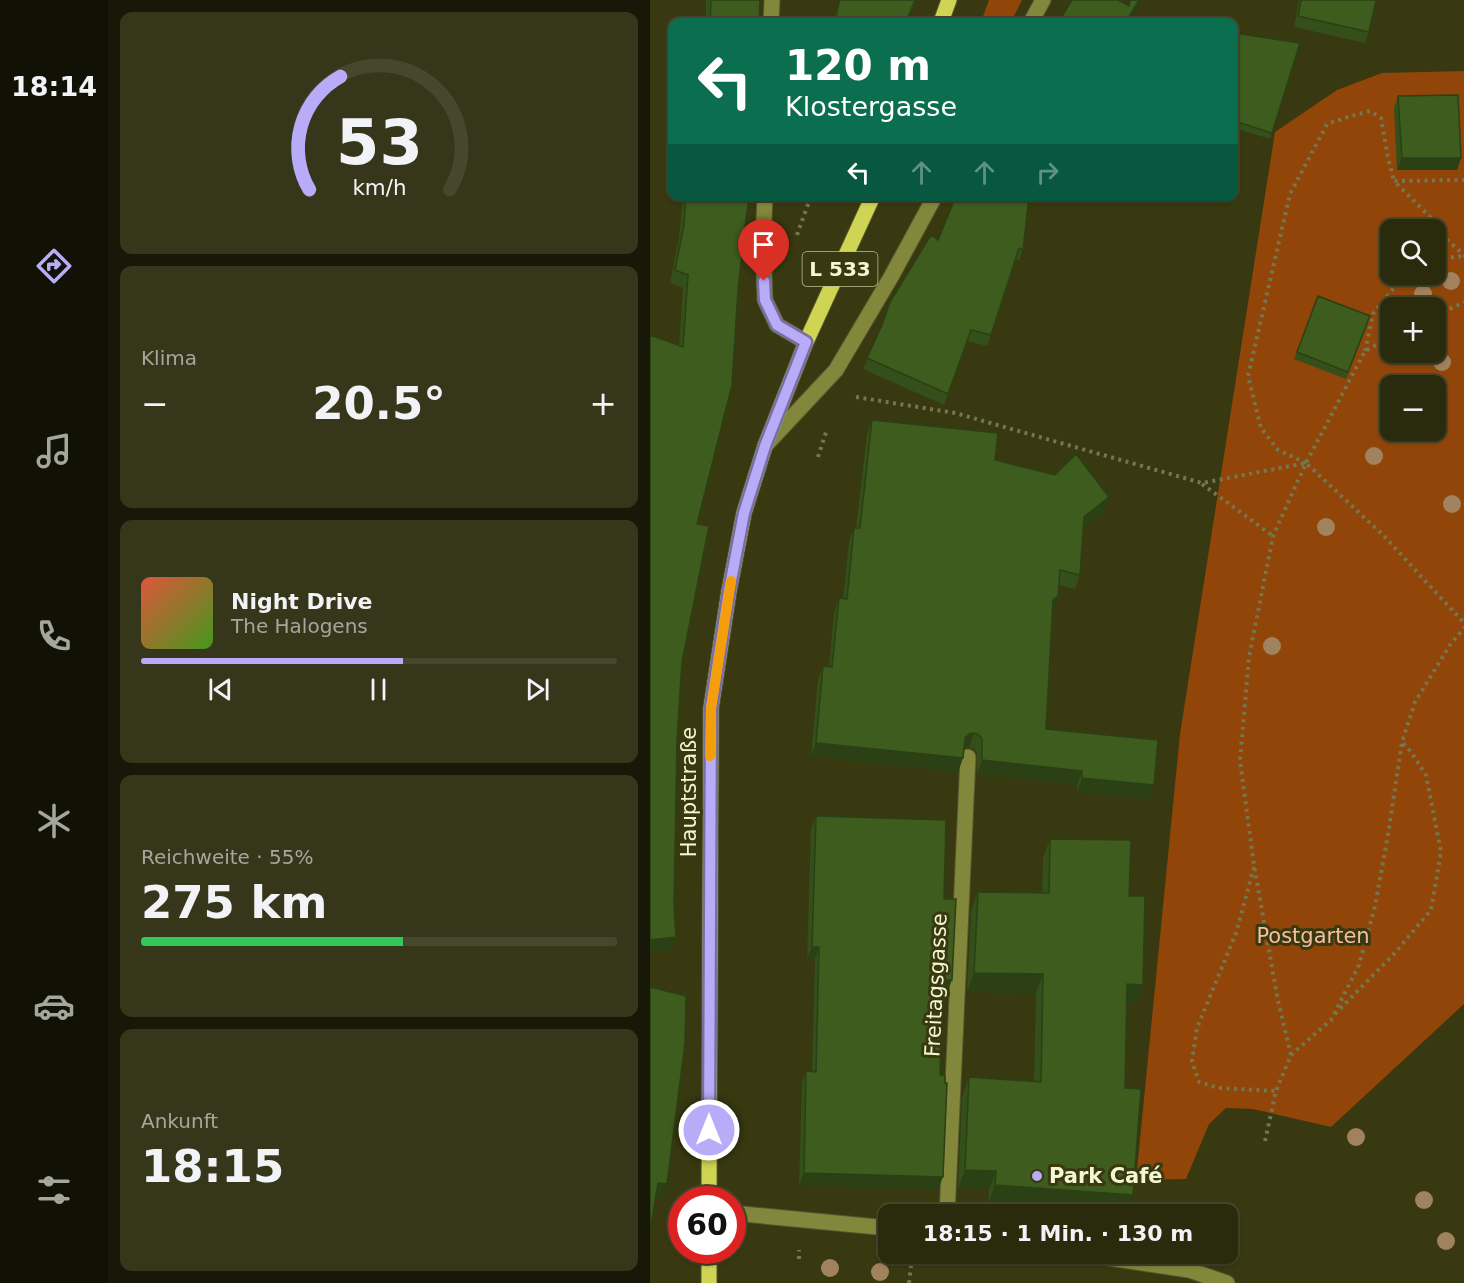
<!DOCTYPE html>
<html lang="de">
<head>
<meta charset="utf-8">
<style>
  body { margin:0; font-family:"DejaVu Sans",sans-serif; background:#36371a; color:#f1f3f6; height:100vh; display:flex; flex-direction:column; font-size:22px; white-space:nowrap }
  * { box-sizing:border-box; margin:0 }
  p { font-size:20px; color:#a5a79d }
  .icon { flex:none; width:33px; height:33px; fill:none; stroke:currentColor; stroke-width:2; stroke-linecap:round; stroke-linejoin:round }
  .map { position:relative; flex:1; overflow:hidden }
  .side { display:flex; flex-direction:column; gap:12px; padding:12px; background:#171807; width:542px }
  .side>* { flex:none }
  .guide { position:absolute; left:18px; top:18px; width:570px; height:183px; border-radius:12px; box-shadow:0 2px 4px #0004,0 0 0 2px #46472d; background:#0b6e4f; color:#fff; overflow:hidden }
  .controls { position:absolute; left:730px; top:219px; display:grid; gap:12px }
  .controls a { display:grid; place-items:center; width:66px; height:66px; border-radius:12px; background:#2a2b0c; box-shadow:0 2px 4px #0004,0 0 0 2px #46472d; font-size:30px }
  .speed { position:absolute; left:18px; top:1186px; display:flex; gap:12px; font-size:30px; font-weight:700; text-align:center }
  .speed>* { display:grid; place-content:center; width:78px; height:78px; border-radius:50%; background:#2a2b0c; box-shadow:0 2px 4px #0004,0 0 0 2px #46472d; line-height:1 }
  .speed .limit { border:9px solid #d22; background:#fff; color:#111 }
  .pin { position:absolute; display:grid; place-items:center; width:51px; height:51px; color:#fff; margin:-62px -26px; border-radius:50% 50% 50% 0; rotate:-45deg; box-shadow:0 0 6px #0007 }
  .pin .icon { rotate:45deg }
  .me { position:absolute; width:66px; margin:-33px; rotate:0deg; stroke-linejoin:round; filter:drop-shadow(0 0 4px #0008) }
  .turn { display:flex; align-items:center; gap:21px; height:126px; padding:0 18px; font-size:27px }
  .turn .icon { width:78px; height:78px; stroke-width:2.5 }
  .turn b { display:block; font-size:42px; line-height:51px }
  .lanes { display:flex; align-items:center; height:57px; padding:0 18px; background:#0003; justify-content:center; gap:30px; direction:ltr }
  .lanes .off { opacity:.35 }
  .big { font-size:45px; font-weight:800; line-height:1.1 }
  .side .card { flex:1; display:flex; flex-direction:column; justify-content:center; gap:9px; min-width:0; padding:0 21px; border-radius:12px; background:#36371a }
  .side .dial { align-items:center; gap:0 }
  .dial svg { height:156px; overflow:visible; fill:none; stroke:#46472d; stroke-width:7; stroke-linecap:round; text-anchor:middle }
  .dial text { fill:#f1f3f6; stroke:none }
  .song { display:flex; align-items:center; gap:18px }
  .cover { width:72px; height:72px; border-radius:9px; background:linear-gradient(135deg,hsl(10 70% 55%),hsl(100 70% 35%)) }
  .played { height:6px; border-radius:3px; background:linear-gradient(90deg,#b8abf7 55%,#46472d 55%) }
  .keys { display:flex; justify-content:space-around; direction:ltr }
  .heat { display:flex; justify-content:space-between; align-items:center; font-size:33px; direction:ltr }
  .charge { height:9px; border-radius:4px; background:linear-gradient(90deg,#34c759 55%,#46472d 0) }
  .trip { position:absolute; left:228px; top:1204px; width:360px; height:60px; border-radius:12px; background:#2a2b0c; box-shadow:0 2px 4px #0004,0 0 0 2px #46472d; font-weight:800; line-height:60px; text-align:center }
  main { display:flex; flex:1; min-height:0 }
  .tabs { display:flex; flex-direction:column; width:108px; justify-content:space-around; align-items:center; background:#111105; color:#a5a79d }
  .tabs .icon { width:42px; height:42px }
  .tabs .on { color:#b8abf7 }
  .tabs b { font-size:27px; color:#f1f3f6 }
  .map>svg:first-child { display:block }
  .green { fill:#914508; fill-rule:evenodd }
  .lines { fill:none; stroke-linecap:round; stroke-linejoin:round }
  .minor-casing { stroke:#56572f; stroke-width:17 }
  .major-casing { stroke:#56572f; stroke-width:17 }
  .path { stroke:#75774f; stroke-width:4; stroke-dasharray:3 4.5; stroke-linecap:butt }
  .minor { stroke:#83873b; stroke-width:15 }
  .major { stroke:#cfd553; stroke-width:15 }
  .tree { fill:#a0825e }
  .wall { fill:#344f19 }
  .shaded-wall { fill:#2b4014 }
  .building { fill:#3d5c1d; stroke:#2b4014; stroke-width:1.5 }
  .route-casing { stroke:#786fa1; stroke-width:15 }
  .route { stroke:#b8abf7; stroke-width:10 }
  .slow { stroke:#f59e0b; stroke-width:10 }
  .poi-dot { fill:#b8abf7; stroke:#383910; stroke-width:2 }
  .labels { text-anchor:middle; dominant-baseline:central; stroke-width:6; stroke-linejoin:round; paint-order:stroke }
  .shield { fill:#383910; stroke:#bcbe97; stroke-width:1.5 }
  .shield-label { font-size:20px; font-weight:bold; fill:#f4f7d1 }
  .street-label { font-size:21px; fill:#f4f7d1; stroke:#383910 }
  .park-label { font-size:21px; fill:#f5be9e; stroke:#383910 }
  .poi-label { font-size:21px; font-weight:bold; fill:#f4f7d1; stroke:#383910; text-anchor:start }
</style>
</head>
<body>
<main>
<nav class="tabs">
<b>18:14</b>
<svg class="icon on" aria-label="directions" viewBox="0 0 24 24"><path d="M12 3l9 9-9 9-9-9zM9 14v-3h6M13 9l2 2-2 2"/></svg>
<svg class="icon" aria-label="music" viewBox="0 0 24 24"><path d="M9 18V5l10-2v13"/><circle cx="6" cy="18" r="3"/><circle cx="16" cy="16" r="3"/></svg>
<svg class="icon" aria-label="phone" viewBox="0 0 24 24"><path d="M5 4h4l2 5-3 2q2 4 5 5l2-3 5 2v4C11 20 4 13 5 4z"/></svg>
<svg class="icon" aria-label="climate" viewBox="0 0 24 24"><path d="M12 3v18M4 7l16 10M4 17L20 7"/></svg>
<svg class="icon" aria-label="car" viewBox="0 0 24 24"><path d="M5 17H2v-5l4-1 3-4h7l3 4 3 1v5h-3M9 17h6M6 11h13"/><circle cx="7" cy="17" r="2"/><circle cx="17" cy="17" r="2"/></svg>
<svg class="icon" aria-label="filters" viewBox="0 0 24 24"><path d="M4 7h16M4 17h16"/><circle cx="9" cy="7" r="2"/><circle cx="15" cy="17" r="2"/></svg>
</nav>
<section class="side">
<div class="card dial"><svg viewBox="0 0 100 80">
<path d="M14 69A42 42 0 1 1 86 69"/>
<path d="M14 69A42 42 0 0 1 30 11" stroke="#b8abf7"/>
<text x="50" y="56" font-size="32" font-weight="700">53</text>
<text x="50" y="72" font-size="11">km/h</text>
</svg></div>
<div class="card"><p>Klima</p>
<div class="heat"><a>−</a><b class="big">20.5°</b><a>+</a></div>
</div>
<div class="card">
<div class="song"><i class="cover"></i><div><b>Night Drive</b><p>The Halogens</p></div></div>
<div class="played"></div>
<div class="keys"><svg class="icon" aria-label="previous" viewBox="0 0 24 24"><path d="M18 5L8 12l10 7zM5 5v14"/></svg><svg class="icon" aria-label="pause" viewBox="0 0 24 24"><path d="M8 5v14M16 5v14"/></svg><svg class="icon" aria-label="next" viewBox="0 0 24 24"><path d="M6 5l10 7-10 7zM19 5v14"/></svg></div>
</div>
<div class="card"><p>Reichweite · 55%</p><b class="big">275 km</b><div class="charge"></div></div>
<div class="card"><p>Ankunft</p><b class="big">18:15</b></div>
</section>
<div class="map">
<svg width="815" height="1283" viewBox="0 0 815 1283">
  <rect width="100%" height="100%" fill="#383910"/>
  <path class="green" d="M339,0H372L361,22H331Z
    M814,71V1004L681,1127L603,1109L576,1108L559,1124L536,1179L486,1180L530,734L625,132L687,90L732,73ZM741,230H786V274H741ZM741,308H786V352H741ZM741,386H786V430H741Z"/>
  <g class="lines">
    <g class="minor-casing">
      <path id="minor" d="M121,22L122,0
        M381,22L393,0
        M115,196L113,243L115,300L127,325L156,342
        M115,446L186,370L241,277L285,196
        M82,1213L238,1228
        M297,1215L318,757
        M432,1254L539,1270L577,1283"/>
    </g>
    <g class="major-casing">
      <path id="major" d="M291,22L299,0
        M59,1200L61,708L79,591L94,513L115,446L156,342L223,196
        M59,1251V1283"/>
    </g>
    <path class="path" d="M815,180L744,181L779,216L796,239L815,256
      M147,235L161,196
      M786,259L814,256
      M786,315L815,302
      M715,351L723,314L746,285L763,274
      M206,397L305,413L552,483L656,463L733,535L815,624
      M168,457L177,429
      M656,463L628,450L611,428L598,376L640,194L677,124L701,116L720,111L731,118L738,158L744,181
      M552,484L623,536
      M604,867L586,933L547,1028L542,1061L549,1082L568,1088L626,1091
      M685,1014L744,954L781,910L791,852L776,775L761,752L752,742
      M641,1055L628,1001L604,865L590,761L599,657L623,536L656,463L715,351L741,337
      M615,1141L626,1091L641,1055L681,1020L709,965L725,906L738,835L752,742L765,702L800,645L815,627
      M149,1259V1250
      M259,1283L261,1265"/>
    <use href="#minor" class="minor"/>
    <use href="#major" class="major"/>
  </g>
  <g class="tree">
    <circle cx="801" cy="281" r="9"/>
    <circle cx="773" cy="294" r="9"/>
    <circle cx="792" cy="362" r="9"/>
    <circle cx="724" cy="456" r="9"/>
    <circle cx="802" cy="504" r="9"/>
    <circle cx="676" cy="527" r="9"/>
    <circle cx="622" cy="646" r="9"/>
    <circle cx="706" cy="1137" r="9"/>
    <circle cx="774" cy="1200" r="9"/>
    <circle cx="796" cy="1241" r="9"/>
    <circle cx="180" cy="1268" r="9"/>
    <circle cx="230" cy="1272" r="9"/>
  </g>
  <path class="wall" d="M56,0H110L109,22H56Z
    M190,0H266L257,22H182Z
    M649,0H726L719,32L715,43L644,27Z
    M584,33L650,43L620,139L584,128Z
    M748,96L807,170H747L744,108Z
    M33,196H99L47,524L32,662L27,739L24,906L26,937L21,950L0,953V335L29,345L33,288L20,283L29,238Z
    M306,196L373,250L369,261L365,259L337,346L317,341L294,405L213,369L231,327L288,240Z
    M668,296L720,316L696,379L644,359Z
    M222,420L345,460L454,511L433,527L430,575L425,589L409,585L403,610L396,729L504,785L499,799L427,792V785L327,774V753L324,749L319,747L314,749L308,772L161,756L168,680L173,666L179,667L184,612L189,598L193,599L199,542L204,528H206L217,434Z
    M166,816L294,899L297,992H292L290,1075L288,1189L149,1185L152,1083L156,1071L162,1072L165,959H157L161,828Z
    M400,839L479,896L493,985L486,1004H477L475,1088L476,1214L338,1204L339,1190L308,1189L312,1097L319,1077L384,1082L386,993L317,992L321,911L328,892L392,893L393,858Z"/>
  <path class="shaded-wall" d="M489,0H492L478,22H476Z
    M752,158H811L807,170H747Z
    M459,497L454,511L429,531L434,517Z
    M408,596L403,610V600Z
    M324,733L319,747L314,748L310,752L315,738L319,734Z
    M166,743L313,758L308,772L161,756Z
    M332,760L432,771L427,785L327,774Z
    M432,778L504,785L499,799L427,792Z
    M26,937L21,950L0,953V940Z
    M162,947H169L165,959H157Z
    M324,973L393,974L386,993L317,992Z
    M292,980H302L297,992H288Z
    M477,984L493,985L486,1004L470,1003Z
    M315,1170L346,1171L339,1190L308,1189Z
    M154,1173L293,1177L288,1189L149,1185Z
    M8,1183L17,1184L11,1200L2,1199Z
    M345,1185L483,1195L476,1214L338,1204Z"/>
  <path class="building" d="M61,0H110L109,22H60Z
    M190,0H265L256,22H185L188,7Z
    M422,0H468L479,6L480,0H489L476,22H411L409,21Z
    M651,0H726L719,32L648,16Z
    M584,33L650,43L622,133L584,121Z
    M808,95L811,158H752L748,96Z
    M36,196H99L94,234L88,290L82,385L47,524L59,526L32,662L27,739L24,906L26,937L0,940V335L33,347L38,275L25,270L34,225Z
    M306,196H379L373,250L369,248L341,335L321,330L298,394L217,358L232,325L240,302L281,235L288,240Z
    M668,296L720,316L698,372L647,352Z
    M222,420L348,433L345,460L405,475L426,454L459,497L434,517L430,575L410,570L408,596L403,600L396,729L508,740L504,785L432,778V771L332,760V739L329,735L324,733L319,734L315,738L313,758L166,743L173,666L182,667L189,598L197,599L204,528H210Z
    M166,816L296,820L294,899H306L302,980H292L290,1075L295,1076V1083H297L293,1177L154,1173L156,1071L166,1072L169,947H162Z
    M400,839L481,840L479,896H495L493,985L477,984L475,1088L491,1089L483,1195L345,1185L346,1171L315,1170L319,1077L391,1082L393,974L324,973L328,892L399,893Z
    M0,987L36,996L35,1043L17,1184L8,1183L0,1231Z"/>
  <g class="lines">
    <g class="route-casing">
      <path id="route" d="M59,1130L61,708L79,591L94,513L115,446L156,342L127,325L115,300L114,281"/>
    </g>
    <use href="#route" class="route"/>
    <path class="slow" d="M60,756L61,708L81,581"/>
  </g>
  <circle class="poi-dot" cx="387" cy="1176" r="6"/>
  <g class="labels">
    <rect class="shield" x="152.5" y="252" width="75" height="34" rx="4.5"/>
    <g class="shield-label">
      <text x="190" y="269">L 533</text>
    </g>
    <g class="street-label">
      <text transform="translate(39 792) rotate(-90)">Hauptstraße</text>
      <text transform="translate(286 985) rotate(-87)">Freitagsgasse</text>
    </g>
    <g class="park-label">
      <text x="663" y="936">Postgarten</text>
    </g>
    <g class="poi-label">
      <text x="399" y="1176">Park Café</text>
    </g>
  </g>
</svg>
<div class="controls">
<a><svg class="icon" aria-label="search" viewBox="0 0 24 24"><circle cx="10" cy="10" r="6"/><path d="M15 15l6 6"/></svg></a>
<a>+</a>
<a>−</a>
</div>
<div class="speed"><div class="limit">60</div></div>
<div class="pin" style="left:114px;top:281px;background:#d93025"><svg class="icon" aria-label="arrive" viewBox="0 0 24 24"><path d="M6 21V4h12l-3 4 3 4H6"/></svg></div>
<svg class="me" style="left:59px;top:1130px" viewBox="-20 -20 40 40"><circle r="17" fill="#b8abf7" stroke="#fff" stroke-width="3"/><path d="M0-11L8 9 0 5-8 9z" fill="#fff"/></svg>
<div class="trip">18:15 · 1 Min. · 130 m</div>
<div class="guide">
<div class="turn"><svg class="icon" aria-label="left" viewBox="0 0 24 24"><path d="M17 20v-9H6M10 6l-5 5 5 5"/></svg><div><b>120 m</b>Klostergasse</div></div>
<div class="lanes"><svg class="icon" aria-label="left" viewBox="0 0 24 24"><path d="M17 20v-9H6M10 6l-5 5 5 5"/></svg><svg class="icon off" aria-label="ahead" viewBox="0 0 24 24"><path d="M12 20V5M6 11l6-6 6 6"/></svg><svg class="icon off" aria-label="ahead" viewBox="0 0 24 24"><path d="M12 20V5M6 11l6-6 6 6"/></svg><svg class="icon off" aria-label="right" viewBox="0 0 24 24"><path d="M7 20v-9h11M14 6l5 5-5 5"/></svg></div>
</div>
</div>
</main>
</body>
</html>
